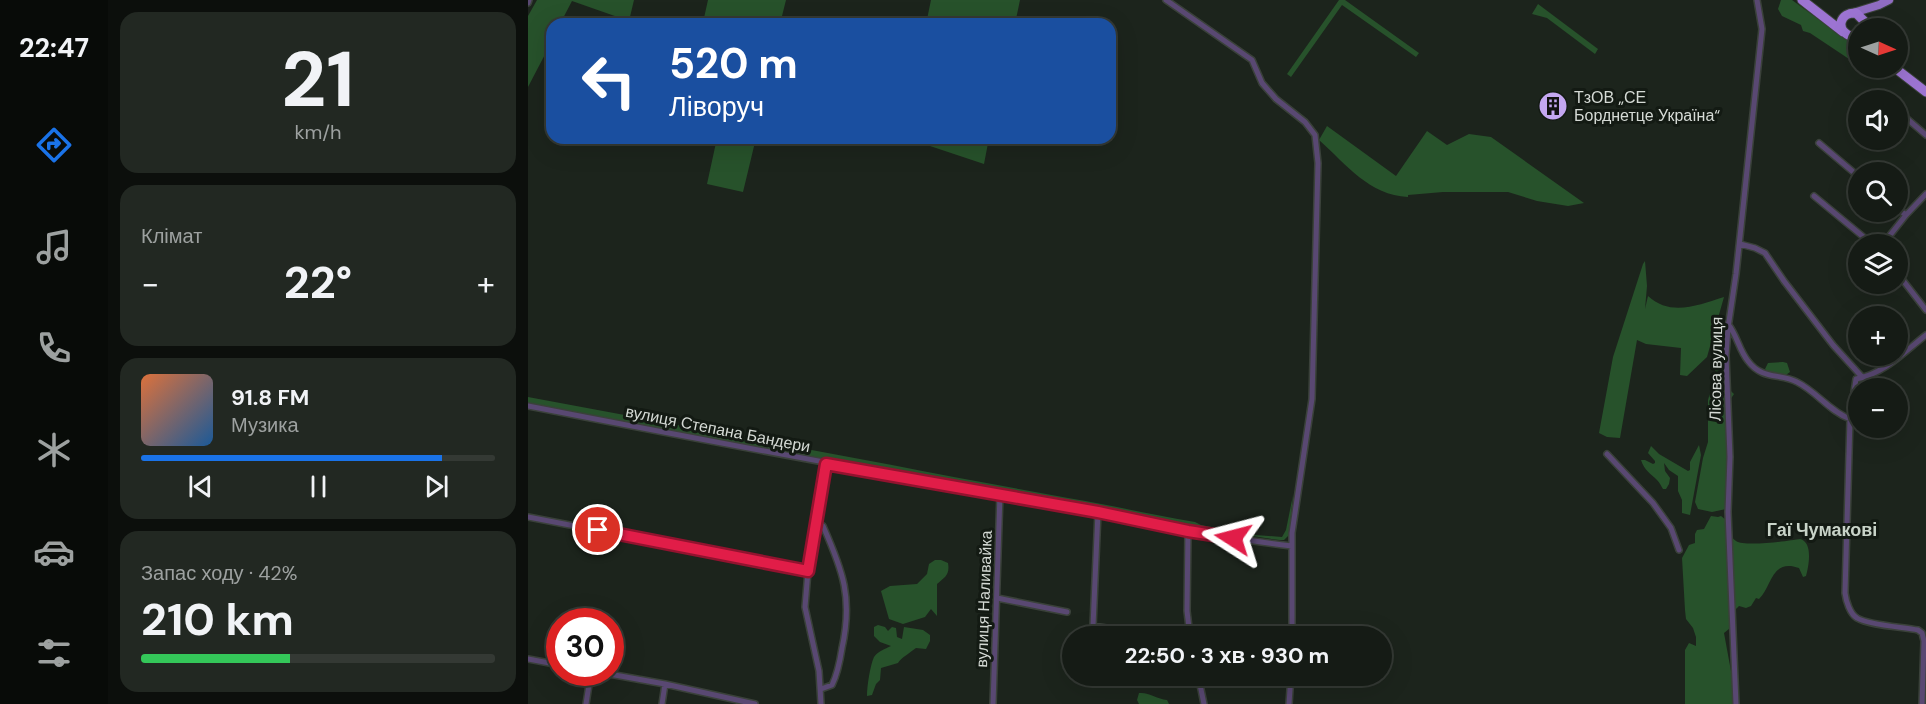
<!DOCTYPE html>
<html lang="uk">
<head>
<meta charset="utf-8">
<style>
  body { margin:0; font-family:"DM Sans",sans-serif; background:#222822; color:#f1f3f6; height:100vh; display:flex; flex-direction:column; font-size:22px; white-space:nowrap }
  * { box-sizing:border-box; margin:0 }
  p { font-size:20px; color:#9da1a0 }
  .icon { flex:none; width:33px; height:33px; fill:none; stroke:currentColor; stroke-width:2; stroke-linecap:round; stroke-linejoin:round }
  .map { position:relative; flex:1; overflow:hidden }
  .side { display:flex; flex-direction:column; gap:12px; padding:12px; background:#0c0f0c; width:420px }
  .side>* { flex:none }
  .guide { position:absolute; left:18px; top:18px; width:570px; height:126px; border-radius:18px; box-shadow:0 6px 24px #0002,0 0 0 2px #343934; background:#1a4fa0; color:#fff; overflow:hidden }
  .needle { width:39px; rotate:93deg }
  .buttons { position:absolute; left:1320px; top:18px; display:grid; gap:12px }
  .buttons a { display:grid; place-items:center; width:60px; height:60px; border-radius:50%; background:#151b15; box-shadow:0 6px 24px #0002,0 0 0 2px #343934; font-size:30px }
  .speed { position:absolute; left:18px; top:608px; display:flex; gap:12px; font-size:30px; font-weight:700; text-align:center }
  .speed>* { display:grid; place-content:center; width:78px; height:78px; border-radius:50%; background:#151b15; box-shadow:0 6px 24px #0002,0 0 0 2px #343934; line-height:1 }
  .speed .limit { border:9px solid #d22; background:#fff; color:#111 }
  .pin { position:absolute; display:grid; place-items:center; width:51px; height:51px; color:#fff; margin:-26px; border:3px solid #fff; border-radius:50%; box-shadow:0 2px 6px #0007 }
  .me { position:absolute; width:66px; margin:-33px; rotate:279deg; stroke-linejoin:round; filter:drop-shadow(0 0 4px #0008) }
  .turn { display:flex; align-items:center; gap:21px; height:126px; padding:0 24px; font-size:27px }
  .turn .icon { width:78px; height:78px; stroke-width:2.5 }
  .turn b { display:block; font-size:42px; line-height:51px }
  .big { font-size:45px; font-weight:700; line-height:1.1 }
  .side .widget { flex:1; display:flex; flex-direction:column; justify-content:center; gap:9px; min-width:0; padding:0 21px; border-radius:18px; background:#222822 }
  .side .dial { align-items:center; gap:0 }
  .dial b { font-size:78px; line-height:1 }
  .song { display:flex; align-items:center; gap:18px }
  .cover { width:72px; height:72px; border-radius:9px; background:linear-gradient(135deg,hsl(20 70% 55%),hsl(210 70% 35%)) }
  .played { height:6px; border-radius:3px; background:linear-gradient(90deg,#1a73e8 85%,#343934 85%) }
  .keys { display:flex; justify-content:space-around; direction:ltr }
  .heat { display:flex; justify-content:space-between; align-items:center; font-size:33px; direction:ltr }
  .charge { height:9px; border-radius:4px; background:linear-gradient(90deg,#34c759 42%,#343934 0) }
  .trip { position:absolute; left:534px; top:626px; width:330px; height:60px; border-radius:30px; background:#151b15; box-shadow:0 6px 24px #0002,0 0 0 2px #343934; font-weight:700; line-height:60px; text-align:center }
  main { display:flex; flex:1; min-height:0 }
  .dock { display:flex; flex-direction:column; width:108px; justify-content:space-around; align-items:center; background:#080b08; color:#9da1a0 }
  .dock .icon { width:42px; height:42px }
  .dock .on { color:#1a73e8 }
  .dock b { font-size:27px; color:#f1f3f6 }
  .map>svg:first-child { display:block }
  .green { fill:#27522b }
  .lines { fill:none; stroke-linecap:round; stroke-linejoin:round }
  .minor-casing { stroke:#3a413a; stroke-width:8 }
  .primary-casing { stroke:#3a413a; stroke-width:10 }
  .trunk-casing { stroke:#3a413a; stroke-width:11 }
  .minor { stroke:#594872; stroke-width:5 }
  .primary { stroke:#906dc2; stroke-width:8 }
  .trunk { stroke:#9c74d2; stroke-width:9 }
  .route-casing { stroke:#92132f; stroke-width:15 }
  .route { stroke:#e11d48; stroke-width:10 }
  .labels { text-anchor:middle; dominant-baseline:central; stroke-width:6; stroke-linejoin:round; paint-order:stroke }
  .poi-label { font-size:16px; fill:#d5dad5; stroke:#131a13; text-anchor:start }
  .street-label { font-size:16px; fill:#d5dad5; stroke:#131a13 }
  .neighbourhood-label { font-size:18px; font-weight:bold; fill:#c8d3c8; stroke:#131a13 }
</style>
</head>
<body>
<main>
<nav class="dock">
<b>22:47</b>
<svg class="icon on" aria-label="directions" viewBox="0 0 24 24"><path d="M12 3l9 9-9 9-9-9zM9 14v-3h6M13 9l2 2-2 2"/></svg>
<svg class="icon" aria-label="music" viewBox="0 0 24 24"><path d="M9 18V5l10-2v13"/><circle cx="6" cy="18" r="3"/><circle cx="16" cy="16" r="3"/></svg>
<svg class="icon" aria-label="phone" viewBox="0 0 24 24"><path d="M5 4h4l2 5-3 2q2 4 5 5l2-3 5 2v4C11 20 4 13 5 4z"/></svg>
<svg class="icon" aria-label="climate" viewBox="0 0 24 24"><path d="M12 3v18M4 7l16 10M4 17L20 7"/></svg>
<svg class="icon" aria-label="car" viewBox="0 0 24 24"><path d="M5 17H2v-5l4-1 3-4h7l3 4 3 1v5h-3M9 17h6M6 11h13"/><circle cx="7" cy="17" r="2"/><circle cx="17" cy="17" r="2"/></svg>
<svg class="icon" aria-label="filters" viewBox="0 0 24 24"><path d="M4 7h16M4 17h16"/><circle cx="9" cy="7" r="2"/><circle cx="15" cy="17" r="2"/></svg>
</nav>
<section class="side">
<div class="widget dial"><b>21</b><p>km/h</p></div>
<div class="widget"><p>Клімат</p>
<div class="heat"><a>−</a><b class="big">22°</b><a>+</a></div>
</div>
<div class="widget">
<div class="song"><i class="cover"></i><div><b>91.8 FM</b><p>Музика</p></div></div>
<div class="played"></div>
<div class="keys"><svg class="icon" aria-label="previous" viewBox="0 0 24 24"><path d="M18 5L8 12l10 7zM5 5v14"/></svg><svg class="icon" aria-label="pause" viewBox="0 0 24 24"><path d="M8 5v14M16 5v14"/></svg><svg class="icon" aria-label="next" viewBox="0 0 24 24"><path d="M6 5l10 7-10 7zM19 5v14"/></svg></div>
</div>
<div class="widget"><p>Запас ходу · 42%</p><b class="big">210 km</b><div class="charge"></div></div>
</section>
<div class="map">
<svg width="1398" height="704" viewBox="0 0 1398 704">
  <rect width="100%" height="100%" fill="#1c241c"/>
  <path class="green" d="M9,0H106L101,21L44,1L32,24H24V41L0,87V16Z
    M180,0H258L252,24H207L176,18Z
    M403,0H492L487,24H398Z
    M811,0H817L891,53L888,57L814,5L763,77L759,74Z
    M1253,0H1264L1330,48V65L1282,33L1275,31L1273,25L1254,16L1250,9Z
    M1010,4L1070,49L1067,54L1019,18L1004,14Z
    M799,126L868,176L899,131L919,145L941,134L963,137L1056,203L1040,206L1009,201L980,192H915L880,195V197C841,195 819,165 791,140Z
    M189,138H228L215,192L179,184Z
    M378,138H461L456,164Z
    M1117,261L1119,286L1117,309L1120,296C1143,317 1170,305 1196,297L1179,357L1159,376L1152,375L1153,348L1118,344L1109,340L1092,438L1079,437L1071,433L1085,357L1115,264Z
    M1193,337H1195L1196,355L1193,361L1195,369L1192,372C1193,382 1199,387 1206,394L1202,400L1198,509L1184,512L1170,509L1167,502L1175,458L1180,442V400L1188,372C1182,363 1189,347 1193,337Z
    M1255,362L1259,363L1262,372L1255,377L1241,374L1237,369L1240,363Z
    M0,397L364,465C423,477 481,487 540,498C583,505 624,515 667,522L673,525L727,535L754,537L758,530L765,495L761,535L756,540H752C684,531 618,516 551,504C379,475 208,444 37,411L0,403Z
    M1171,445L1173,455L1162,515L1154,513V500L1150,491V476L1141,470L1136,463L1137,471L1142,478L1141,484L1138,489H1135C1133,486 1132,483 1129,480C1123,474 1116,470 1113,460H1117L1125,464L1127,463V461L1120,453L1123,446L1131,454L1160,471L1162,470V462Z
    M1183,516L1190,517L1193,516L1198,520C1199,528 1201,536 1208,541C1217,547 1260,541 1272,539C1285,542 1281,565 1278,576L1275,577L1271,568C1243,558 1244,587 1231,599L1228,598L1223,606L1218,608L1211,606L1207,610V624L1196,633L1209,704H1157V650L1161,643L1168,646V637L1165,628L1158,619L1157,610L1154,558L1161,545L1167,543V534L1169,530L1176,529Z
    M407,560H413L420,563C422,575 417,577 409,584V616L403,609L397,617L375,624L361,619L353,591L362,586L389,584L399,574L401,564Z
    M350,625L357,627L360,631L364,627L368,628L369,637L374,639L376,627L395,630L402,635V641L398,649L388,648C383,652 373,658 370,663L353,668L352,680L348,684L344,695L339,696C339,686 342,666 346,657C350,651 357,649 363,646L352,642L346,636V627Z
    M611,693C621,692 629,699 639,700L641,704H611L609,700Z"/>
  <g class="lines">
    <g class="minor-casing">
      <path id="minor" d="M638,0L724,60L734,83L748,99L777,122L787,135L790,163L784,399L764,533V636
        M0,3L1,0
        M1353,98L1356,100
        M1370,111L1398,135
        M1291,143L1330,176
        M1286,196L1344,244
        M1370,209L1378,215
        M1212,244L1227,248L1237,253L1256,281L1305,345L1335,378
        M1355,244L1378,215L1398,194
        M1370,274L1398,310
        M1200,324C1209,335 1211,350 1220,361C1234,380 1252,373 1269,382C1289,392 1301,411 1322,419
        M0,406C174,440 348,472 523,503C603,518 683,537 764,546
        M1079,454L1125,503L1143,528L1151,550
        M570,512L565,626L592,630
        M0,517L280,571
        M287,523L295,526C315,571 325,598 314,648C312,661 310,673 304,685L293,689
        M660,531L659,611L662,636
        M469,598L539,612
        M0,659L32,665
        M70,672L137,684L134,704
        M670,675L676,704
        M137,684L227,704
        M58,704L63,672
        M293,704L291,671L277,607L280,571L298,464
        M465,704L472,494
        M761,704L763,675
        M1208,704L1200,512L1202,457L1198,355L1200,328L1208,274L1234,29L1229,0
        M1394,704L1396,641L1394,633L1390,630C1375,627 1340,625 1329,618C1322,614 1318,601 1317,593L1322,419L1328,379C1356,374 1376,352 1398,335"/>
    </g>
    <g class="primary-casing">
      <path id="primary" d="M1325,13L1351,5L1361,0"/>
    </g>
    <g class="trunk-casing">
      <path id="trunk" d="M1274,0L1315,32
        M1330,34L1322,36C1307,29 1312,12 1328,13L1336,21L1335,28
        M1367,68L1398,92"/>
    </g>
    <use href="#minor" class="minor"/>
    <use href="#primary" class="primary"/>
    <use href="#trunk" class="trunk"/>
  </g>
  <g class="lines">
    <g class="route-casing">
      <path id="route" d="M70,530L280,571L298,464L570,512L660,531L705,538"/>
    </g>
    <use href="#route" class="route"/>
  </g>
  <defs>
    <g id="building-disc" transform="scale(1.5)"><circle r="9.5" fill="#c4a7f1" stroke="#131a13"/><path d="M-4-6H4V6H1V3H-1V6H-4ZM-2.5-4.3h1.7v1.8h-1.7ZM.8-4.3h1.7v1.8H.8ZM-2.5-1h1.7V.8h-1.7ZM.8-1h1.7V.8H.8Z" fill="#111"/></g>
  </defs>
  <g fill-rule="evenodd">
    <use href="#building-disc" x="1025" y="106"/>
  </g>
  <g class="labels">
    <g class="poi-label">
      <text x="1046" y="97">ТзОВ „СЕ<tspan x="1046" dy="18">Борднетце Україна“</tspan></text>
    </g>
    <g class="street-label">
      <text transform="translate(1188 369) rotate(-89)">Лісова вулиця</text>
      <text transform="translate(190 429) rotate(11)">вулиця Степана Бандери</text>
      <text transform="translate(456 599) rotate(-88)">вулиця Наливайка</text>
    </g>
    <g class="neighbourhood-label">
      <text x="1294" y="530">Гаї Чумакові</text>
    </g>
  </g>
</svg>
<div class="buttons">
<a><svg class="needle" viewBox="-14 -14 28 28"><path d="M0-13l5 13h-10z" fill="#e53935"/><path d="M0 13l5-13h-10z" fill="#9da1a0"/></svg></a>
<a><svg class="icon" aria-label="sound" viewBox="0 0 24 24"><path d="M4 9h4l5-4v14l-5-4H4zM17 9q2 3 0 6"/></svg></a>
<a><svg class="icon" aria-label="search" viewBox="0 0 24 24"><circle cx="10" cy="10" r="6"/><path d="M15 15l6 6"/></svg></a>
<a><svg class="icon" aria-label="layers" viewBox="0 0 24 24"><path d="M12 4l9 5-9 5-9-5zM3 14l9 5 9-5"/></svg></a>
<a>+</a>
<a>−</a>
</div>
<div class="speed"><div class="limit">30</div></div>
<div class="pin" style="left:70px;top:530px;background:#d93025"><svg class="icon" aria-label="arrive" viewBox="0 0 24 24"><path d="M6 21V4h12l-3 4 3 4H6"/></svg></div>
<svg class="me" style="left:705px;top:538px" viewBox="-20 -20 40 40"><path d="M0-17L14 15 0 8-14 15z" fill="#e11d48" stroke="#fff" stroke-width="4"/></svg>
<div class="trip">22:50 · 3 хв · 930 m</div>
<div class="guide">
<div class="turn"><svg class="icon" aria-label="left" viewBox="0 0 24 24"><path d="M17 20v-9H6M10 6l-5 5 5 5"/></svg><div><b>520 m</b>Ліворуч</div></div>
</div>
</div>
</main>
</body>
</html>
